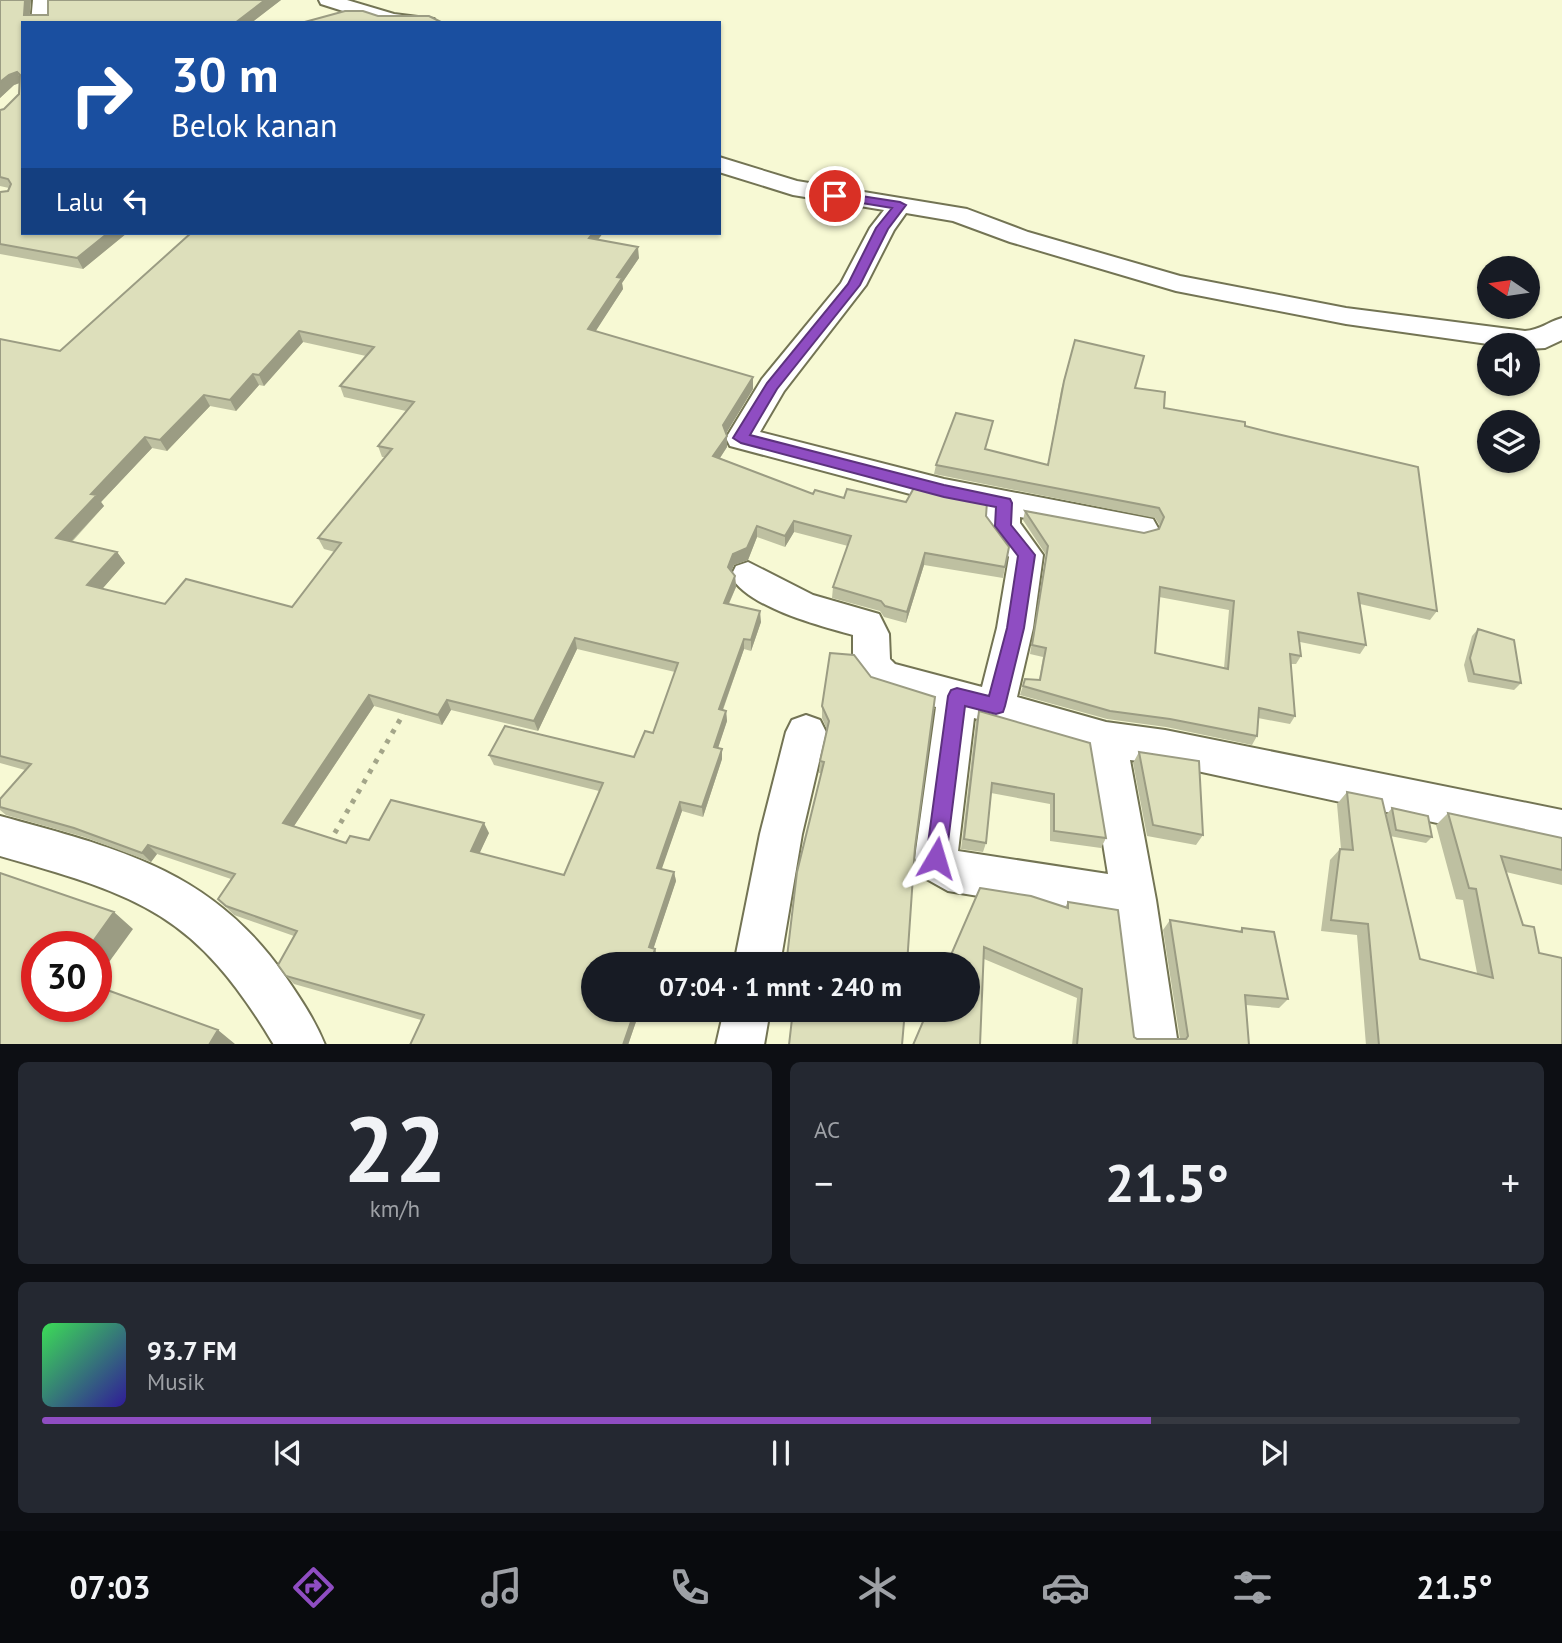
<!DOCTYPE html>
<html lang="id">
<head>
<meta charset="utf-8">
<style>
  body { margin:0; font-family:"PT Sans",sans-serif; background:#242831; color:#f1f3f6; height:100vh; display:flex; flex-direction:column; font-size:26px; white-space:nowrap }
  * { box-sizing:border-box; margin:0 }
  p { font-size:23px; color:#9ea1a6 }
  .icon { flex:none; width:38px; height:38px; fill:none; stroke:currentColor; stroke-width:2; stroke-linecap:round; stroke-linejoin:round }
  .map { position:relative; height:1044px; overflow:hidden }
  .drawer { display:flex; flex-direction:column; gap:18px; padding:18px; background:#0d0f14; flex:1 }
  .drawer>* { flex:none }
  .top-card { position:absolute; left:21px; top:21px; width:700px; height:214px; border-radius:0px; box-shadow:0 2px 5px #0004; background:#1a4fa0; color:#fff; overflow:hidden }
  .needle { width:46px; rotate:283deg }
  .tools { position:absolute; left:1477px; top:256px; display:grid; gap:14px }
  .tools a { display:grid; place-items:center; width:63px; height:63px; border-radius:50%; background:#171b24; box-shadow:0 2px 5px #0004; font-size:35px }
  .speed { position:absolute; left:21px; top:931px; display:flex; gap:14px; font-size:35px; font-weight:700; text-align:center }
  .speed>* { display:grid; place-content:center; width:91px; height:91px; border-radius:50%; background:#171b24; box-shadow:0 2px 5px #0004; line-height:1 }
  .speed .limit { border:10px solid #d22; background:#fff; color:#111 }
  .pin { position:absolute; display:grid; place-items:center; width:60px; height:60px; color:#fff; margin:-30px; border:4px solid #fff; border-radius:50%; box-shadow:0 2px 7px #0007 }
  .me { position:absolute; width:77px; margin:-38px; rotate:7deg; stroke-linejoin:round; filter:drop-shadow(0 0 5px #0008) }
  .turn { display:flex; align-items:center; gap:24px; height:147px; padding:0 35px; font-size:32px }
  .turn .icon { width:91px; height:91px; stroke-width:2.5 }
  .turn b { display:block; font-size:49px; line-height:60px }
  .then { display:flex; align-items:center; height:66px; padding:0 35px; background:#0003; gap:14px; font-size:26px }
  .big { font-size:52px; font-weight:600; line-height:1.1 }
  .drawer .tile { flex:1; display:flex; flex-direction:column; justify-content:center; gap:10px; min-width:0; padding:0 24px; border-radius:10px; background:#242831 }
  .drawer .dial { align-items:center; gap:0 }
  .dial b { font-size:91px; line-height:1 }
  .song { display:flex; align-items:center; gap:21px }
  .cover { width:84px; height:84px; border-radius:10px; background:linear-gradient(135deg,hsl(130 70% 55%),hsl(250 70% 35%)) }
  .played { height:7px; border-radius:4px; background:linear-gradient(90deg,#8f4dc2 75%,#363941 75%) }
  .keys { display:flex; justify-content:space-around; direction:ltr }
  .heat { display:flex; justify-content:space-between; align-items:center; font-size:38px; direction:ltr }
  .drawer .tiles { flex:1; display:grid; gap:18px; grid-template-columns:1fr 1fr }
  .tile:last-child { grid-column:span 2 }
  .trip { position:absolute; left:581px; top:952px; width:399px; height:70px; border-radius:35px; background:#171b24; box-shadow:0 2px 5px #0004; font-weight:600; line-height:70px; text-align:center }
  .dock { display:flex; height:112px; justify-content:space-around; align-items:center; background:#090b0e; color:#9ea1a6 }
  .dock .icon { width:49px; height:49px }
  .dock .current { color:#8f4dc2 }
  .dock b { font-size:32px; color:#f1f3f6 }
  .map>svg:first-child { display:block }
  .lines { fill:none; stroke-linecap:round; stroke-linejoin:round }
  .street-casing { stroke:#737454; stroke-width:4 }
  .path { stroke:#a3a589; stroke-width:5; stroke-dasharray:4.5 7; stroke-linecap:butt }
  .street { fill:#fff; fill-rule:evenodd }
  .wall { fill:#bec0a1; fill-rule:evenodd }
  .shaded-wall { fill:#9b9c83 }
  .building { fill:#dddfbb; stroke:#9b9c83; stroke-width:2; fill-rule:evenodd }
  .route { fill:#8f4dc2; stroke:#5d327e; stroke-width:2 }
</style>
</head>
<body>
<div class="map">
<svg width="1562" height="1045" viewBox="0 0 1562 1045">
  <rect width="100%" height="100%" fill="#f7f9d4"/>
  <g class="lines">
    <g class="street-casing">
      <path id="street" d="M33,0H51V23H31Z
        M319,0H347L394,14L434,19L436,23H381L321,4Z
        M719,157L797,181L967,209L1028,232L1180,276L1346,308L1525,331C1540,330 1548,322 1562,318V340L1545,348L1528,349V345H1495L1346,324L1176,291L1010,242L953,221L906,213L894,230L866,285L784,391L760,432L944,479L1153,519L1158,528L1153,537L1141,540L1020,517V523L1043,555L1033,628L1017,697L1106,722L1165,730L1562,810V850L1165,764L1130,760L1156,900L1178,1045H1130L1114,918L948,891L923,877L915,858L936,707L870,687L853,664V635C820,626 747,607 731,576L736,566L748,562L813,595L879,614L889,634L890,659L895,664L982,687L997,628L1009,557L986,526L987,511L944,503L730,446L726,438L762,379L841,283L870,228L884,210L793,195L719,172ZM974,718L1088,751L1108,874L958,851Z
        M806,715L820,720L826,732L802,834L780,964H734L760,834L786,732L792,720Z
        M0,816C117,848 212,870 285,976C300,998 315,1020 325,1045H274C196,914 141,896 0,856Z
        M724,1010H770L764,1045H716Z"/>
    </g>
    <path class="path" d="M329,843L405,711"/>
    <use href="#street" class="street"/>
  </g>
  <path class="wall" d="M0,0H31L30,15H48V0H281L251,23H23V233H127L83,269L0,254V192L8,191L9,188L0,186V110L4,109L19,94L20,83L14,85L0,98Z
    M191,233H603L598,239L639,258L622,283L623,289L595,331L753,389L726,433L727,447L720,458L813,494L844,498L906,502L986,516L1005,567L1003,578L924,565L906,623L884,617L880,611L832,598L833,587L848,546L794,532L785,547L757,537L748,560L734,565L731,571L735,576L736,587L729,604L761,622L751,651L744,649L723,710L726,711L727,721L718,748L722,749V759L703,817L682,811L661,869L674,872L676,881L653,949H655L657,958L655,964H593V1010H640L628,1045H410L421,1020L294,984L286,976L294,936L234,915L218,899L231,879L157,854L151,862L84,837L6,815L0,810V799L25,770L0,763V339L60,351ZM303,342L366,356L340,386L344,397L406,411L378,446L382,457H385L318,538L324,549L335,552L292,607L165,604L102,589L125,563L117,552L72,542L104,506L101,502L152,448L167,451L210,406L236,411L259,385L264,386ZM577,649L675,672L653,733L634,757L489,755L494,765L599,791L564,875L479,853L489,833L369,840L346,843L294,826L374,706L442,725L451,710L538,731Z
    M1075,340L1135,388L1164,408L1245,426L1437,611L1430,620L1360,604L1366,645L1360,654L1300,642L1301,656L1296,664H1291L1295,716L1290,724L1258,718L1257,736L1252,745L1166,727L1107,719L1020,695L1025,679L1039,680L1043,657L1030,654L1046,555L1023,520L1025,511L1144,533L1159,529L1160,526L1155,518L934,474L936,465L991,430L985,449L1048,465L1061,390ZM1159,597L1229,610L1224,668L1155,653Z
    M1478,629L1521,683L1514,690L1468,682L1464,665L1472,636Z
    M854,655L787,957L821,773H819L820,761L827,730L822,718V706Z
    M979,711L1106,838L1101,848L1050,841V804L991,793L986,843L983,852L961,849L976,721Z
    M1139,752L1203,835L1196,845L1147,836L1133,763Z
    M1347,792L1390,834L1386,815L1392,808L1432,837L1426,843L1390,836L1420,959L1477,973L1463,900L1456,899L1436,825L1448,813L1562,838V885L1506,872L1523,925L1539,953L1562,1045H1366L1357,935L1321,931L1330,860L1340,849H1341L1337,804Z
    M1068,902L1134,1037L1137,1039H1180L1163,930L1170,920L1239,932L1242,928L1288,999L1279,1008L1246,1005L1249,1045H1072L1077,998L984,959L947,964L1065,907Z
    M772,1010H905L793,1015Z"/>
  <path class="shaded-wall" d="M25,0H31L29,23L24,15Z
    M265,0H281L251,23H235Z
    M17,72L22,82L14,85L0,98V82L9,75Z
    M108,233H127L83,269L77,258Z
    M593,233H603L591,249L589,238Z
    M638,247L639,258L622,283L623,289L590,340L588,329L617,277Z
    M299,331L303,342L264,386L259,375Z
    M253,374L259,385L236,411L230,400Z
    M753,377V389L724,437L723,425Z
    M204,395L210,406L167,451L160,440Z
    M727,436V447L714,467L713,456Z
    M145,437L152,448L101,502L104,506L64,549L56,538L91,494Z
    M794,521V532L785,547V536Z
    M757,526V537L748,560L734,565L729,578L728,567L733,554Z
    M117,552L125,563L96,596L87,585Z
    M925,553L924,565L906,623L907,612Z
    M735,576L736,587L724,614V603Z
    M760,611L761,622L751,651V640Z
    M575,638L577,649L538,731L534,721Z
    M744,639V649L719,720V709Z
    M369,695L374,706L290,832L283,823Z
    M447,700L451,710L442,725L438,715Z
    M726,711L727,721L715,757L714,747Z
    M722,749V759L703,817L702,807Z
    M680,802L682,811L659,877L657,868Z
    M484,823L489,833L476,861L471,851Z
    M148,845L157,854L151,862L142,853Z
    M674,872L676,881L651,956L649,947Z
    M114,912L133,929L96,980V947H89Z
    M655,949L657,958L655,964H650Z
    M635,1010H640L628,1045H623Z
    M218,1030L235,1044L234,1045H209Z"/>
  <path class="building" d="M0,0H25L24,15H48V0H265L235,23H23V233H108L77,258L0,244V192L8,191L11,184L8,179L0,177V110L4,109L19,94L20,75L17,72L9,75L0,82Z
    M345,11H363L378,16H429L443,23H301Z
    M191,233H593L589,238L638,247L617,277L622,278L588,329L753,377L723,425L727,436L713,456L813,494L815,490L844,498L847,489L906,502L915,486L987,502L986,516L1009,547L1005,567L925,553L907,612L885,606L881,601L833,587L851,536L794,521L785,536L757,526L747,548L733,554L728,567L735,576L724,603L760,611L751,640L744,639L719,709L726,711L714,747L722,749L702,807L680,802L657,868L674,872L649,947L655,949L650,964H593V1010H635L623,1045H410L424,1015L286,976L278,965L297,931L226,906L218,899L235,874L148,845L142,853L74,828L0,807V799L31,764L0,756V339L60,351ZM299,331L374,347L340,386L414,402L378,446L392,449L318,538L341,543L292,607L186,579L165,604L87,585L117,552L56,538L97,495L91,494L145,437L160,440L204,395L230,400L253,374L259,375ZM575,638L678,663L653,733L645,731L634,757L505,726L489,755L603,783L564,875L471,851L484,823L391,800L369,840L350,836L346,843L283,823L369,695L438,715L447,700L534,721Z
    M1075,340L1144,356L1135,388L1165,392L1164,408L1245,422V426L1273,433L1418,467L1437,611L1358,593L1366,645L1298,632L1301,656L1290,654L1295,716L1259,708L1257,736L1170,719L1110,711L1023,686L1025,679L1040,680L1046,648L1032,645L1048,546L1025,511L1144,533L1159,529L1164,517L1159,508L936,465L956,413L993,421L985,449L1048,465L1064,381ZM1160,587L1234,601L1228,669L1155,653Z
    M1478,629L1514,640L1521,683L1474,674L1470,658Z
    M830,653L854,655L871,677L935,697L915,847L907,964H778L779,957H787L797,872L824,762L820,761L829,721L822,706Z
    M979,711L1090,743L1106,838L1054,831V794L992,783L986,843L964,839Z
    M1139,752L1199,761L1203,835L1153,825Z
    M1347,792L1382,799L1420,959L1493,978L1476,889L1469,888L1448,813L1562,838V870L1501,856L1523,925L1534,927L1539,953L1562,958V1045H1379L1368,924L1331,920L1340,849L1353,850Z
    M1392,808L1428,816L1432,837L1396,830Z
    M0,873L114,912L89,947H37V1006H96V986L218,1030L209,1045H0Z
    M980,888L1031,896L1068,908V902L1118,910L1134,1037L1137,1039H1186L1188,1036L1170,920L1242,932V928L1274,932L1288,999L1245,995L1249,1045H1077L1082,989L984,947L980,1045H913L928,1010H968V964H947Z
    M793,1010H905L902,1045H789Z"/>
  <path class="route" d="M835,192L900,202L906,205L888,229L860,285L777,389L750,435L944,485L1010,499L1012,503L1011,525L1035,555L1024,628L1005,706L1003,712L996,714L965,706L946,858L943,865L936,868L929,865L926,858L948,696L951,690L957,688L989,696L1007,628L1018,556L995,526L996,507L944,497L741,443L733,438L767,383L848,284L876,228L892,208L831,198V193Z"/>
</svg>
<div class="tools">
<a><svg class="needle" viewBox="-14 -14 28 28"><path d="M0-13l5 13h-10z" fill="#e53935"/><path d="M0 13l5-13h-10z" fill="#9ea1a6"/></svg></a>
<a><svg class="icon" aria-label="sound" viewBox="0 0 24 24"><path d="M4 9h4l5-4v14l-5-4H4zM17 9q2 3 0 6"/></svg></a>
<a><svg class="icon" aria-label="layers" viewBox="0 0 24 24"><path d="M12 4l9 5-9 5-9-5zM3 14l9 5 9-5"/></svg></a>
</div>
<div class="speed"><div class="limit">30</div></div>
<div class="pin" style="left:835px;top:196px;background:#d93025"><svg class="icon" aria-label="arrive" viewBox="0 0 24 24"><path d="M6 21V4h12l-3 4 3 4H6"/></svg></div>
<svg class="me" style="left:936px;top:858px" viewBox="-20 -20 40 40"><path d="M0-17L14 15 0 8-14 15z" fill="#8f4dc2" stroke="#fff" stroke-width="4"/></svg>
<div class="trip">07:04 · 1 mnt · 240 m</div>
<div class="top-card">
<div class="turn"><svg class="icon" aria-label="right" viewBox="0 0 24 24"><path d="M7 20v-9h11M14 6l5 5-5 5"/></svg><div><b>30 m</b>Belok kanan</div></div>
<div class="then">Lalu<svg class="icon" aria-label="left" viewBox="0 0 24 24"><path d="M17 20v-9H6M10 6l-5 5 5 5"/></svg></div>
</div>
</div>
<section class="drawer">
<div class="tiles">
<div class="tile dial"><b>22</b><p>km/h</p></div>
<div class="tile"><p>AC</p>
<div class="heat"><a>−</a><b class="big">21.5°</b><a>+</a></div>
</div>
<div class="tile">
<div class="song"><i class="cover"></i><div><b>93.7 FM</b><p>Musik</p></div></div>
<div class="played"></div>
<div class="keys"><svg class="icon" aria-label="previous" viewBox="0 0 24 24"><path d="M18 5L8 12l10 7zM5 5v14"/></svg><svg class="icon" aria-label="pause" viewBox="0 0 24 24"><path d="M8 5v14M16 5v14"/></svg><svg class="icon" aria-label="next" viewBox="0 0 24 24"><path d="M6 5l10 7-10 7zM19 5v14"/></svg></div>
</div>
</div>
</section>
<nav class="dock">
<b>07:03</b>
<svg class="icon current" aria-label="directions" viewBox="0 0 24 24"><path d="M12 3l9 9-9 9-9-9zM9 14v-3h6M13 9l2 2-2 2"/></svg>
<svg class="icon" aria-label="music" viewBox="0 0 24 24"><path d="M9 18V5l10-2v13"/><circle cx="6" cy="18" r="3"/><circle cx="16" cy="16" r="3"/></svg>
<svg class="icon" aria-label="phone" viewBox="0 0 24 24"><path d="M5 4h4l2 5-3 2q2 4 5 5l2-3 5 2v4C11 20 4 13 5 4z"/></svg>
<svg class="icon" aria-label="climate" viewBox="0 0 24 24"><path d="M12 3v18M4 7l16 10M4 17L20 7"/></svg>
<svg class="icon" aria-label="car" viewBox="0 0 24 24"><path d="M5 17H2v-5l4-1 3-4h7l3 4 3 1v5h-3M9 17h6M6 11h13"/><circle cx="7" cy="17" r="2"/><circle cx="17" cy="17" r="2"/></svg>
<svg class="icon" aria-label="filters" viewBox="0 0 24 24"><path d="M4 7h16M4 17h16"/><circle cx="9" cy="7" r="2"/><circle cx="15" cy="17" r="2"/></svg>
<b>21.5°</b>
</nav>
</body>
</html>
